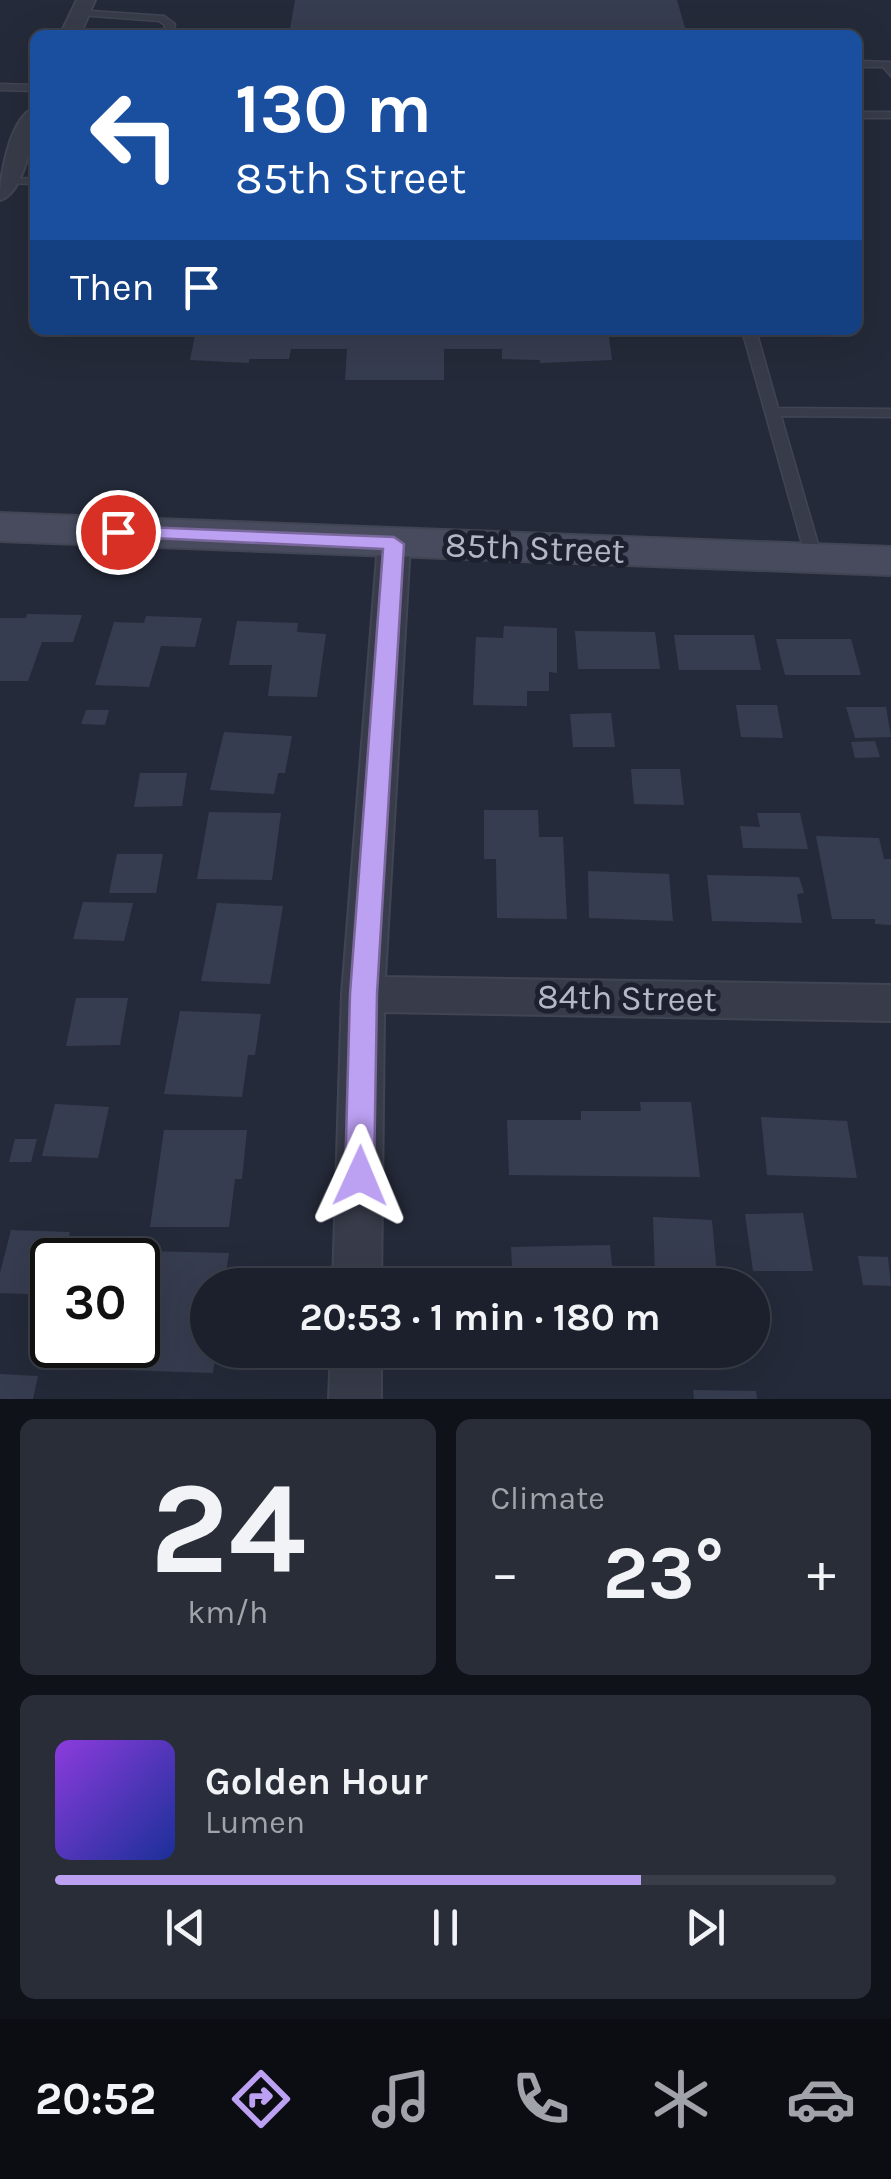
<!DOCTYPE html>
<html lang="en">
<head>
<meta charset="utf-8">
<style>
  body { margin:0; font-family:Karla,sans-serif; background:#292d38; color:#f1f3f6; height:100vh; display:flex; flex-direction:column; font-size:38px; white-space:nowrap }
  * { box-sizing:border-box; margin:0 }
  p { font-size:32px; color:#a0a3a9 }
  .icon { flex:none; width:55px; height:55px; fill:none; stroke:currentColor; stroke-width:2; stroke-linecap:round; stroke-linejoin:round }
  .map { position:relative; height:1399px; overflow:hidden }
  .panel { display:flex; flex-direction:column; gap:20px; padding:20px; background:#0f1218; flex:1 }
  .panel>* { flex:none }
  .guide { position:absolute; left:30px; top:30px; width:832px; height:305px; border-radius:15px; box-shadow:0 10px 40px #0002,0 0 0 2px #3a3e48; background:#1a4fa0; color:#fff; overflow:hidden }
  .speed { position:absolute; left:30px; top:1238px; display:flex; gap:20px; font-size:50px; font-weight:700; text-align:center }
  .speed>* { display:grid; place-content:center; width:130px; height:130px; border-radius:50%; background:#1c202c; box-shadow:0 10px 40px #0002,0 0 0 2px #3a3e48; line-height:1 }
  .speed .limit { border:5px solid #111; border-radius:15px; background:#fff; color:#111 }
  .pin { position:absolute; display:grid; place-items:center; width:85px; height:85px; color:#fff; margin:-42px; border:5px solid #fff; border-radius:50%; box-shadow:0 2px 10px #0007 }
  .me { position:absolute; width:110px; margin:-55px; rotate:1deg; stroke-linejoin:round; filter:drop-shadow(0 0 8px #0008) }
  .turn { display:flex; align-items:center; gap:35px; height:210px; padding:0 40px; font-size:45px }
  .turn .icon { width:130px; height:130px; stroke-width:2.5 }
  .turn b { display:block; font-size:70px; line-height:85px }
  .then { display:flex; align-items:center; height:95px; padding:0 40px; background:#0003; gap:20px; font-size:38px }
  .big { font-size:75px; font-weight:700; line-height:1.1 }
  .panel .card { flex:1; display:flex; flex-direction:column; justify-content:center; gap:15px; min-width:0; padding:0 35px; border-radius:15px; background:#292d38 }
  .panel .dial { align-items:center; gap:0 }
  .dial b { font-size:130px; line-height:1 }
  .song { display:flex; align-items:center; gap:30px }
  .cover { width:120px; height:120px; border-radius:15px; background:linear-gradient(135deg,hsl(270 70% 55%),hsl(230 70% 35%)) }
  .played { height:10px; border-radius:5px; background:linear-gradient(90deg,#bca0f2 75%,#3a3e48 75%) }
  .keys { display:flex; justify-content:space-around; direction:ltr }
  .heat { display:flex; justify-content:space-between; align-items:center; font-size:55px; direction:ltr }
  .panel .tiles { flex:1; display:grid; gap:20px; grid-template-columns:1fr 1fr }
  .card:last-child { grid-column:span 2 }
  .trip { position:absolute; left:190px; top:1268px; width:580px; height:100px; border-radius:50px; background:#1c202c; box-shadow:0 10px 40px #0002,0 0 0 2px #3a3e48; font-weight:700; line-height:100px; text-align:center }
  .tabs { display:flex; height:160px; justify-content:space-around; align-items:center; background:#0b0d12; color:#a0a3a9 }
  .tabs .icon { width:70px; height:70px }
  .tabs .selected { color:#bca0f2 }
  .tabs b { font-size:45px; color:#f1f3f6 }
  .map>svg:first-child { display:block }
  .building { fill:#373d50 }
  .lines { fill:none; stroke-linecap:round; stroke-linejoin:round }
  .lane-casing { stroke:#414553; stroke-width:3 }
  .street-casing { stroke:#414553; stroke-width:4 }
  .secondary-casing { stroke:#414553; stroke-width:4 }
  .lane { fill:#383c4a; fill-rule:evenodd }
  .street { fill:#383c4a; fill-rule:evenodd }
  .secondary { fill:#474b5d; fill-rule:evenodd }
  .route { fill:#bca0f2; stroke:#7a689d; stroke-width:2.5 }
  .labels { text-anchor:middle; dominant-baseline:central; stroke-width:10; stroke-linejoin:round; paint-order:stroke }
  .street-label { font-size:35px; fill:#b4b7c6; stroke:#1d212f }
</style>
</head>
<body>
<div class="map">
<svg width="891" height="1399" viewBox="0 0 891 1399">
  <rect width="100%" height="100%" fill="#252a3a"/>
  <path class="building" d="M295,0H677L687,35H289Z
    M196,330H294L293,336H348L349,330H448V336L498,337V330H608L612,360L540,363V360L502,359V349H444V380H345L347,349H291L289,359H249V363L190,360Z
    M27,614L82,615L73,642H42L28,681H0V618H26Z
    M146,616L202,618L195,647L161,646L149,687L95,685L114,622L144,623Z
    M237,621L298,623L297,632L326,634L317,697L268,696L272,665H229Z
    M504,626L557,628V673L549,672V691H527V706L473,705L476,637L503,638Z
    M575,631L655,632L660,669H578Z
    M674,635H754L761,670H679Z
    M776,639H851L861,675H785Z
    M736,705H777L783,738L741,737Z
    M846,707H886L891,737L855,738Z
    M86,710H109L105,725L81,724Z
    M611,713L615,747H573L570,714Z
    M224,732L292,736L285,773H278L274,794L210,790Z
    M875,741L880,757L855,758L851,742Z
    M631,769H680L684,805L634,804Z
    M140,773H187L182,806L134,807Z
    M484,810H538L539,837H563L567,919L497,918L496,859H484Z
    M209,812L281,813L272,880L197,879Z
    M757,813H800L808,849L743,848L740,826L760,827Z
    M816,836L879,838L884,859H891V925L875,924V919H832Z
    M117,854H163L156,893H109Z
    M588,871L669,874L673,921L589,918Z
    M707,875L799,877L804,893L797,894L802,923L712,921Z
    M83,902L133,903L124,941L73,939Z
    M217,903L283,906L270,984L201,981Z
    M76,998H128L120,1045L66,1046Z
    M180,1011L261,1014L255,1055H248L242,1097L164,1094Z
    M640,1102H691L700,1177L509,1175L507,1120H581V1111H641Z
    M55,1104L109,1107L98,1158L42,1156Z
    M761,1117L847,1121L857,1178L767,1175Z
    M164,1130H247L242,1179H235L229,1227H150Z
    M15,1139H37L31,1162H9Z
    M803,1213L813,1271H753L745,1214Z
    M653,1217L712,1220L717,1275L655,1272Z
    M11,1230L70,1232L63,1260H52V1295L0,1293V1273Z
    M610,1245L614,1285H513L511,1247Z
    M145,1251L229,1253L224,1285H208V1350H216L213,1373L125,1370L129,1345H138V1295Z
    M858,1256L888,1257L891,1286L863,1285Z
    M0,1374L38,1376L33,1399H0Z
    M693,1390L756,1391L757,1399H694Z"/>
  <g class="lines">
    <g class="lane-casing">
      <path id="lane" d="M77,10L164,16L175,24L173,35H163L165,25L159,21L80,15L77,14Z
        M858,61L891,62V76L883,67H858Z
        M0,84L35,85V91L0,90Z
        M858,112H891V118H858Z
        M35,178V184L0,183L5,179Z
        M742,330H756L778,408L891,409V417L781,416L822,558L820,562L814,563L806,558Z"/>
    </g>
    <g class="street-casing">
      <path id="street" d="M77,0H95L80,35H60Z
        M35,108C35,130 25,193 0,200C0,176 10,116 35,108Z
        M394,534L405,537L410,544L385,977L891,985V1021L384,1012L381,1285H333L342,994L378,544L383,537Z
        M331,1350H381V1399H329Z"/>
    </g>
    <g class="secondary-casing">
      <path id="secondary" d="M0,513L891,547V575L0,541Z"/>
    </g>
    <use href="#lane" class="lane"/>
    <use href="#street" class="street"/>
    <use href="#secondary" class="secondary"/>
  </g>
  <path class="route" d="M118,526L394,537L404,544L377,994L374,1176L370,1186L360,1190L349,1186L345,1176L350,994L383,549L111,536L108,532Z"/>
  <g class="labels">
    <g class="street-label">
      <text transform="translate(535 548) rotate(2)">85th Street</text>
      <text transform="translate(627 998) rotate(1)">84th Street</text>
    </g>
  </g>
</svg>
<div class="speed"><div class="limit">30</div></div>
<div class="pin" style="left:118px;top:532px;background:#d93025"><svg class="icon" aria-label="arrive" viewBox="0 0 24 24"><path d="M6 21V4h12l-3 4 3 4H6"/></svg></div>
<svg class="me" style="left:360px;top:1176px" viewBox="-20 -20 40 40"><path d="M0-17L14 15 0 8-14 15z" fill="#bca0f2" stroke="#fff" stroke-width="4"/></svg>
<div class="trip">20:53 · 1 min · 180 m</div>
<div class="guide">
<div class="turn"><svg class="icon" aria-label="left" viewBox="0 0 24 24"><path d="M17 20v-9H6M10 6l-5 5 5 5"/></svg><div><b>130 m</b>85th Street</div></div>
<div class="then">Then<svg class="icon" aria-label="arrive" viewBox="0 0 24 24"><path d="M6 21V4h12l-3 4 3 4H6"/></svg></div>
</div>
</div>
<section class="panel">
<div class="tiles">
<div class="card dial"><b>24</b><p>km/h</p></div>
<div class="card"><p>Climate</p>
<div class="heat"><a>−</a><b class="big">23°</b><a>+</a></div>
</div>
<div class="card">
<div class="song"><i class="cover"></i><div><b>Golden Hour</b><p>Lumen</p></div></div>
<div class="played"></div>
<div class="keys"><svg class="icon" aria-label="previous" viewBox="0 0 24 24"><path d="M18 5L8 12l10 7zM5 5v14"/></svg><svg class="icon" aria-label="pause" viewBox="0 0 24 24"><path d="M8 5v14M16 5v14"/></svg><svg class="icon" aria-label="next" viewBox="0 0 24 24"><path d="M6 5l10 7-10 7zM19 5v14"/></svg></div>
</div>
</div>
</section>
<nav class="tabs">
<b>20:52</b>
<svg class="icon selected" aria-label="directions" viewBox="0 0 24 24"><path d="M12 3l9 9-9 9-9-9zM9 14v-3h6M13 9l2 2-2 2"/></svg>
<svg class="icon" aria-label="music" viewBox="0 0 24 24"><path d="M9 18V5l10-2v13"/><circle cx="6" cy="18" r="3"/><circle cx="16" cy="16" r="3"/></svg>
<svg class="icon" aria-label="phone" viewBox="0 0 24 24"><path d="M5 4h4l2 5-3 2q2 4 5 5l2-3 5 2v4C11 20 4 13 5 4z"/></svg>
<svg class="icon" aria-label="climate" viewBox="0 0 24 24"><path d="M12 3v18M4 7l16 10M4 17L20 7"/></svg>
<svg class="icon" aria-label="car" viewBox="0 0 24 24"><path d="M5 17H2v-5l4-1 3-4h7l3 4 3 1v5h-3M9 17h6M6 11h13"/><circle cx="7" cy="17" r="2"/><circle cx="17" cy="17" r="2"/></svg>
</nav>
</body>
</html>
